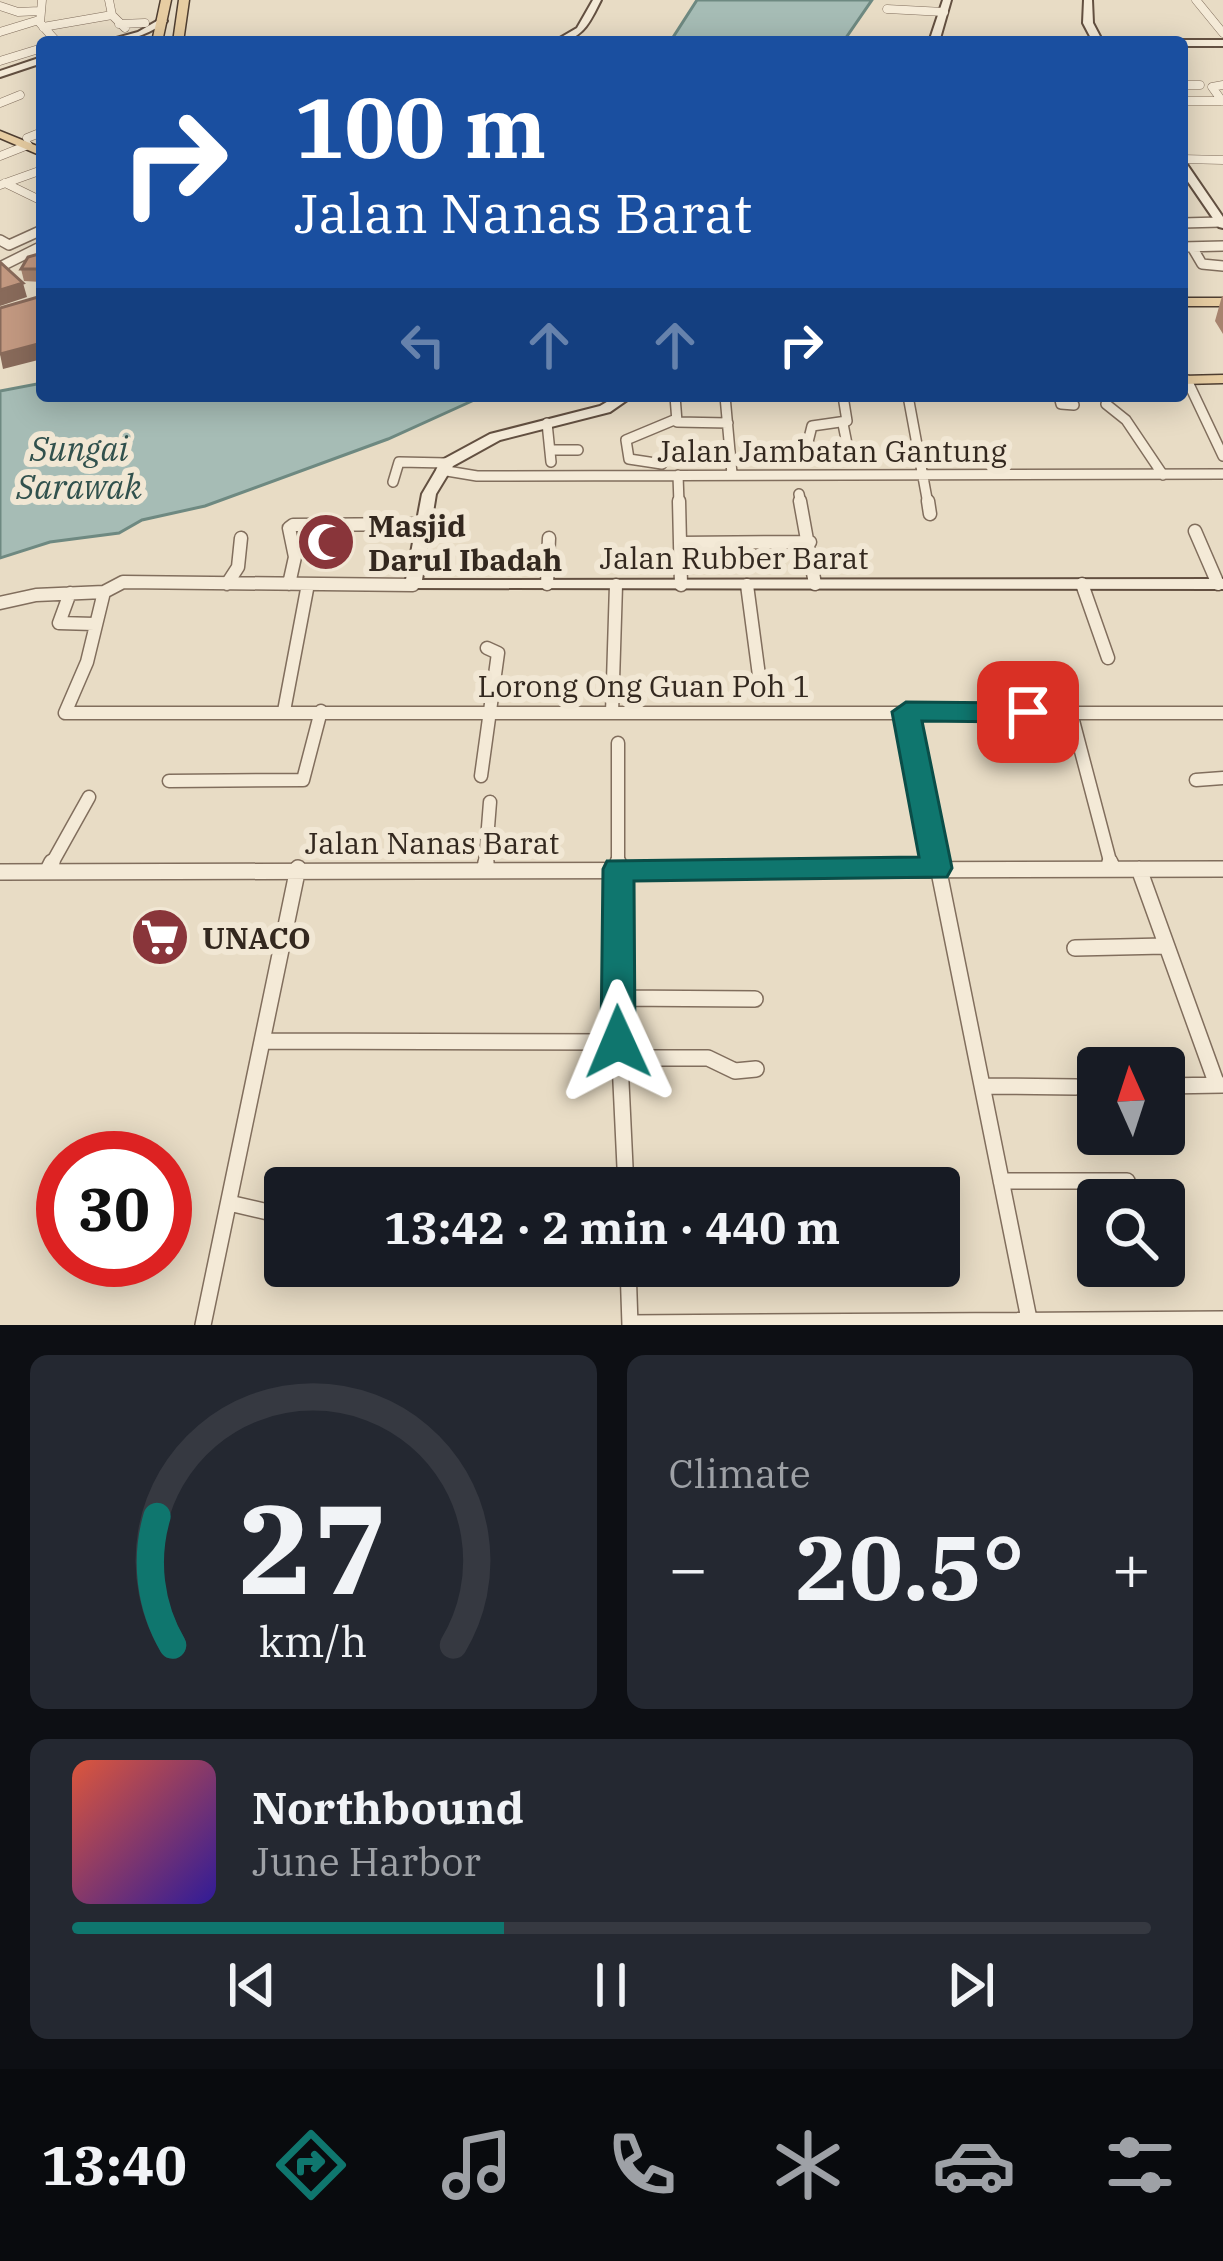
<!DOCTYPE html>
<html lang="en">
<head>
<meta charset="utf-8">
<style>
  body { margin:0; font-family:"IBM Plex Serif",serif; background:#242831; color:#f1f3f6; height:100vh; display:flex; flex-direction:column; font-size:45px; white-space:nowrap }
  * { box-sizing:border-box; margin:0 }
  p { font-size:39px; color:#9ea1a6 }
  .icon { flex:none; width:66px; height:66px; fill:none; stroke:currentColor; stroke-width:2; stroke-linecap:round; stroke-linejoin:round }
  .map { position:relative; height:1325px; overflow:hidden }
  .drawer { display:flex; flex-direction:column; gap:30px; padding:30px; background:#0d0f14; flex:1 }
  .drawer>* { flex:none }
  .top-card { position:absolute; left:36px; top:36px; width:1152px; height:366px; border-radius:12px; box-shadow:0 6px 30px #0003; background:#1a4fa0; color:#fff; overflow:hidden }
  .needle { width:78px; rotate:357deg }
  .controls { position:absolute; left:1077px; top:1047px; display:grid; gap:24px }
  .controls a { display:grid; place-items:center; width:108px; height:108px; border-radius:12px; background:#171b24; box-shadow:0 6px 30px #0003; font-size:60px }
  .speed { position:absolute; left:36px; top:1131px; display:flex; gap:24px; font-size:60px; font-weight:700; text-align:center }
  .speed>* { display:grid; place-content:center; width:156px; height:156px; border-radius:50%; background:#171b24; box-shadow:0 6px 30px #0003; line-height:1 }
  .speed .limit { border:18px solid #d22; background:#fff; color:#111 }
  .pin { position:absolute; display:grid; place-items:center; width:102px; height:102px; color:#fff; margin:-51px; border-radius:24px; box-shadow:0 6px 18px #0006 }
  .me { position:absolute; width:132px; margin:-66px; rotate:359deg; stroke-linejoin:round; filter:drop-shadow(0 0 9px #0008) }
  .turn { display:flex; align-items:center; gap:42px; height:252px; padding:0 60px; font-size:54px }
  .turn .icon { width:156px; height:156px; stroke-width:2.5 }
  .turn b { display:block; font-size:84px; line-height:102px }
  .lanes { display:flex; align-items:center; height:114px; padding:0 60px; background:#0003; justify-content:center; gap:60px; direction:ltr }
  .lanes .off { opacity:.35 }
  .big { font-size:90px; font-weight:800; line-height:1.1 }
  .drawer .card { flex:1; display:flex; flex-direction:column; justify-content:center; gap:18px; min-width:0; padding:0 42px; border-radius:18px; background:#242831 }
  .drawer .dial { align-items:center; gap:0 }
  .dial svg { height:312px; overflow:visible; fill:none; stroke:#363941; stroke-width:7; stroke-linecap:round; text-anchor:middle }
  .dial text { fill:#f1f3f6; stroke:none }
  .song { display:flex; align-items:center; gap:36px }
  .cover { width:144px; height:144px; border-radius:18px; background:linear-gradient(135deg,hsl(10 70% 55%),hsl(250 70% 35%)) }
  .played { height:12px; border-radius:6px; background:linear-gradient(90deg,#0f766e 40%,#363941 40%) }
  .keys { display:flex; justify-content:space-around; direction:ltr }
  .heat { display:flex; justify-content:space-between; align-items:center; font-size:66px; direction:ltr }
  .drawer .tiles { flex:1; display:grid; gap:30px; grid-template-columns:1fr 1fr }
  .card:last-child { grid-column:span 2 }
  .trip { position:absolute; left:264px; top:1167px; width:696px; height:120px; border-radius:12px; background:#171b24; box-shadow:0 6px 30px #0003; font-weight:800; line-height:120px; text-align:center }
  .dock { display:flex; height:192px; justify-content:space-around; align-items:center; background:#090b0e; color:#9ea1a6 }
  .dock .icon { width:84px; height:84px }
  .dock .on { color:#0f766e }
  .dock b { font-size:54px; color:#f1f3f6 }
  .map>svg:first-child { display:block }
  .water { fill:#a6bcb5; stroke:#6e8981; stroke-width:3 }
  .lines { fill:none; stroke-linecap:round; stroke-linejoin:round }
  .street-far3-casing { stroke:#816e5d; stroke-width:9 }
  .street-far2-casing { stroke:#816e5d; stroke-width:12 }
  .street-far1-casing { stroke:#816e5d; stroke-width:15 }
  .street-casing { stroke:#816e5d; stroke-width:18 }
  .secondary-casing { stroke:#635041; stroke-width:4 }
  .primary-casing { stroke:#4f3e31; stroke-width:3 }
  .street-far3 { stroke:#f4ead7; stroke-width:8 }
  .street-far2 { stroke:#f4ead7; stroke-width:9 }
  .street-far1 { stroke:#f4ead7; stroke-width:12 }
  .street { stroke:#f4ead7; stroke-width:15 }
  .secondary { fill:#f4ead7; fill-rule:evenodd }
  .primary { fill:#e7cda2; fill-rule:evenodd }
  .wall { fill:#a7836e }
  .shaded-wall { fill:#886a5a }
  .building { fill:#c29880; stroke:#886a5a; stroke-width:3 }
  .route { fill:#0f766e; stroke:#0a4d48; stroke-width:3 }
  .labels { text-anchor:middle; dominant-baseline:central; stroke-width:12; stroke-linejoin:round; paint-order:stroke }
  .street-label { font-size:30px; fill:#33281f; stroke:#f1e7d4 }
  .poi-label { font-size:30px; font-weight:bold; fill:#33281f; stroke:#f1e7d4; text-anchor:start }
  .water-label { font-size:33px; font-style:italic; fill:#31514d; stroke:#f1e7d4 }
</style>
</head>
<body>
<div class="map">
<svg width="1223" height="1325" viewBox="0 0 1223 1325">
  <rect width="100%" height="100%" fill="#e8dcc5"/>
  <path class="water" d="M697,0H872L843,42H670Z
    M42,383V396H483L388,439L205,506L142,520L119,533L50,542L0,558V391Z"/>
  <g class="lines">
    <g class="street-far3-casing">
      <path id="street-far3" d="M42,0L40,23L57,42
        M109,0L112,15L125,28
        M1196,0L1223,33
        M0,6L18,12L39,11
        M887,9L944,12
        M119,24L145,23
        M43,27L112,15
        M0,32L39,20
        M0,61L42,48
        M1182,85H1200
        M1182,101H1223
        M1222,101L1212,87L1223,85
        M0,103L20,95
        M27,138L42,132
        M0,156L28,145
        M1182,159L1223,160
        M5,183L42,201
        M0,185L42,170"/>
    </g>
    <g class="street-far2-casing">
      <path id="street-far2" d="M1182,223L1221,222
        M0,240L9,245L42,230
        M1182,247L1223,246
        M1192,247L1202,264L1223,266
        M0,267L42,246
        M1187,380L1223,456
        M675,396L677,422L728,423
        M725,396L732,474
        M908,396L928,504
        M1059,396L1061,404L1074,405
        M1106,404L1126,420L1163,475
        M547,423L551,462
        M843,424L849,454
        M808,442L812,426L847,421L843,396
        M552,450H578
        M662,464L629,459L626,440L674,420
        M441,470L477,476L1223,474
        M678,475L679,504
        M393,482L399,462L447,463
        M799,494L801,504"/>
    </g>
    <g class="street-far1-casing">
      <path id="street-far1" d="M679,501L681,585
        M800,501L815,584
        M928,501L930,514
        M1195,531L1218,584
        M680,543L810,542
        M227,584L238,567L241,538
        M289,584L295,557L289,528L293,525L423,524
        M547,584L549,538
        M1082,584L1108,658
        M747,585L760,683
        M104,592L87,662L65,713H1223
        M104,592L123,582L413,585
        M70,593L59,623L94,624
        M0,603L36,595L104,592
        M284,711L308,584
        M906,711L937,865
        M612,713L616,585
        M1071,713L1111,865
        M481,776L498,653L487,648
        M1196,780L1223,778
        M169,781L303,780L321,711
        M51,865L89,797
        M485,865L490,802
        M618,865V743"/>
    </g>
    <g class="street-casing">
      <path id="street" d="M618,862L617,998L626,1188
        M937,862L1029,1319
        M1110,862L1112,868
        M485,869L486,862
        M1139,869L1217,1085
        M48,870L52,862
        M0,872L1223,869
        M1075,948L1164,946
        M617,998L755,999
        M264,1041L618,1042
        M619,1058H708L735,1071L756,1069
        M984,1086L1076,1087
        M1164,1086L1223,1085
        M1001,1181H1127
        M626,1184L795,1177
        M229,1203L285,1216
        M628,1266L630,1325
        M630,1323L1223,1319
        M203,1325L298,868"/>
    </g>
    <g class="secondary-casing">
      <path id="secondary" d="M593,0H601C590,22 582,42 553,42L577,28Z
        M943,0H951L939,42H929Z
        M1084,0H1092L1093,23L1103,42H1093L1083,23Z
        M162,18L167,21L165,23C144,36 127,42 102,42L138,32Z
        M1182,40H1223V46H1182V42H1178Z
        M42,57V63L0,77V71Z
        M1182,162L1186,163L1223,217V228L1219,227L1182,173Z
        M617,396H633L610,412L500,440L453,466L436,494L422,580L1223,579V589L407,588L405,585L422,494L442,460L490,434L600,406Z"/>
    </g>
    <g class="primary-casing">
      <path id="primary" d="M161,0H171L162,42H152Z
        M179,0H189L183,42H173Z
        M0,131L42,148V156L0,138Z
        M1182,298H1223V306H1182Z
        M1223,375V383L1182,384V376Z"/>
    </g>
    <use href="#street-far3" class="street-far3"/>
    <use href="#street-far2" class="street-far2"/>
    <use href="#street-far1" class="street-far1"/>
    <use href="#street" class="street"/>
    <use href="#secondary" class="secondary"/>
    <use href="#primary" class="primary"/>
  </g>
  <path class="wall" d="M42,253V282L24,281L21,269Z
    M1222,296H1223V334L1215,321Z
    M307,524L341,535L342,556L325,558L324,550L312,546Z"/>
  <path class="shaded-wall" d="M23,283L27,297L0,306V290Z
    M42,343V359L3,369L0,354Z"/>
  <path class="building" d="M42,253V269H21L28,257Z
    M0,262L23,283L0,290Z
    M38,297L42,303V343L0,354V308Z
    M339,522L340,543L323,545V537L310,533L307,524Z"/>
  <path class="route" d="M906,702L1028,703L1042,712L1028,722L922,721L952,868L947,877L634,881L635,1042L630,1052L618,1056L606,1052L601,1042L603,869L607,861L919,857L892,712Z"/>
  <defs>
    <g id="mosque-disc" transform="scale(3)"><circle r="9.5" fill="#89353a" stroke="#f1e7d4"/><path d="M3.5-4.9A6 6 0 1 0 3.5 4.9A5 5 0 1 1 3.5-4.9Z" fill="#fff"/></g>
    <g id="supermarket-disc" transform="scale(3)"><circle r="9.5" fill="#89353a" stroke="#f1e7d4"/><path d="M-6-5.5h2.5l.6 2H6L4.5 2H-2.5L-4.4-4H-6ZM-1.5 3.2a1.3 1.3 0 1 0 .1 0ZM3 3.2a1.3 1.3 0 1 0 .1 0Z" fill="#fff"/></g>
  </defs>
  <g fill-rule="evenodd">
    <use href="#mosque-disc" x="326" y="542"/>
    <use href="#supermarket-disc" x="160" y="937"/>
  </g>
  <g class="labels">
    <g class="street-label">
      <text x="832" y="450">Jalan Jambatan Gantung</text>
      <text x="734" y="557">Jalan Rubber Barat</text>
      <text x="644" y="685">Lorong Ong Guan Poh 1</text>
      <text x="432" y="842">Jalan Nanas Barat</text>
    </g>
    <g class="poi-label">
      <text x="368" y="525">Masjid<tspan x="368" dy="34">Darul Ibadah</tspan></text>
      <text x="202" y="937">UNACO</text>
    </g>
    <g class="water-label">
      <text x="79" y="448">Sungai<tspan x="79" dy="38">Sarawak</tspan></text>
    </g>
  </g>
</svg>
<div class="controls">
<a><svg class="needle" viewBox="-14 -14 28 28"><path d="M0-13l5 13h-10z" fill="#e53935"/><path d="M0 13l5-13h-10z" fill="#9ea1a6"/></svg></a>
<a><svg class="icon" aria-label="search" viewBox="0 0 24 24"><circle cx="10" cy="10" r="6"/><path d="M15 15l6 6"/></svg></a>
</div>
<div class="speed"><div class="limit">30</div></div>
<div class="pin" style="left:1028px;top:712px;background:#d93025"><svg class="icon" aria-label="arrive" viewBox="0 0 24 24"><path d="M6 21V4h12l-3 4 3 4H6"/></svg></div>
<svg class="me" style="left:618px;top:1042px" viewBox="-20 -20 40 40"><path d="M0-17L14 15 0 8-14 15z" fill="#0f766e" stroke="#fff" stroke-width="4"/></svg>
<div class="trip">13:42 · 2 min · 440 m</div>
<div class="top-card">
<div class="turn"><svg class="icon" aria-label="right" viewBox="0 0 24 24"><path d="M7 20v-9h11M14 6l5 5-5 5"/></svg><div><b>100 m</b>Jalan Nanas Barat</div></div>
<div class="lanes"><svg class="icon off" aria-label="left" viewBox="0 0 24 24"><path d="M17 20v-9H6M10 6l-5 5 5 5"/></svg><svg class="icon off" aria-label="ahead" viewBox="0 0 24 24"><path d="M12 20V5M6 11l6-6 6 6"/></svg><svg class="icon off" aria-label="ahead" viewBox="0 0 24 24"><path d="M12 20V5M6 11l6-6 6 6"/></svg><svg class="icon" aria-label="right" viewBox="0 0 24 24"><path d="M7 20v-9h11M14 6l5 5-5 5"/></svg></div>
</div>
</div>
<section class="drawer">
<div class="tiles">
<div class="card dial"><svg viewBox="0 0 100 80">
<path d="M14 69A42 42 0 1 1 86 69"/>
<path d="M14 69A42 42 0 0 1 10 36" stroke="#0f766e"/>
<text x="50" y="56" font-size="32" font-weight="700">27</text>
<text x="50" y="72" font-size="11">km/h</text>
</svg></div>
<div class="card"><p>Climate</p>
<div class="heat"><a>−</a><b class="big">20.5°</b><a>+</a></div>
</div>
<div class="card">
<div class="song"><i class="cover"></i><div><b>Northbound</b><p>June Harbor</p></div></div>
<div class="played"></div>
<div class="keys"><svg class="icon" aria-label="previous" viewBox="0 0 24 24"><path d="M18 5L8 12l10 7zM5 5v14"/></svg><svg class="icon" aria-label="pause" viewBox="0 0 24 24"><path d="M8 5v14M16 5v14"/></svg><svg class="icon" aria-label="next" viewBox="0 0 24 24"><path d="M6 5l10 7-10 7zM19 5v14"/></svg></div>
</div>
</div>
</section>
<nav class="dock">
<b>13:40</b>
<svg class="icon on" aria-label="directions" viewBox="0 0 24 24"><path d="M12 3l9 9-9 9-9-9zM9 14v-3h6M13 9l2 2-2 2"/></svg>
<svg class="icon" aria-label="music" viewBox="0 0 24 24"><path d="M9 18V5l10-2v13"/><circle cx="6" cy="18" r="3"/><circle cx="16" cy="16" r="3"/></svg>
<svg class="icon" aria-label="phone" viewBox="0 0 24 24"><path d="M5 4h4l2 5-3 2q2 4 5 5l2-3 5 2v4C11 20 4 13 5 4z"/></svg>
<svg class="icon" aria-label="climate" viewBox="0 0 24 24"><path d="M12 3v18M4 7l16 10M4 17L20 7"/></svg>
<svg class="icon" aria-label="car" viewBox="0 0 24 24"><path d="M5 17H2v-5l4-1 3-4h7l3 4 3 1v5h-3M9 17h6M6 11h13"/><circle cx="7" cy="17" r="2"/><circle cx="17" cy="17" r="2"/></svg>
<svg class="icon" aria-label="filters" viewBox="0 0 24 24"><path d="M4 7h16M4 17h16"/><circle cx="9" cy="7" r="2"/><circle cx="15" cy="17" r="2"/></svg>
</nav>
</body>
</html>
